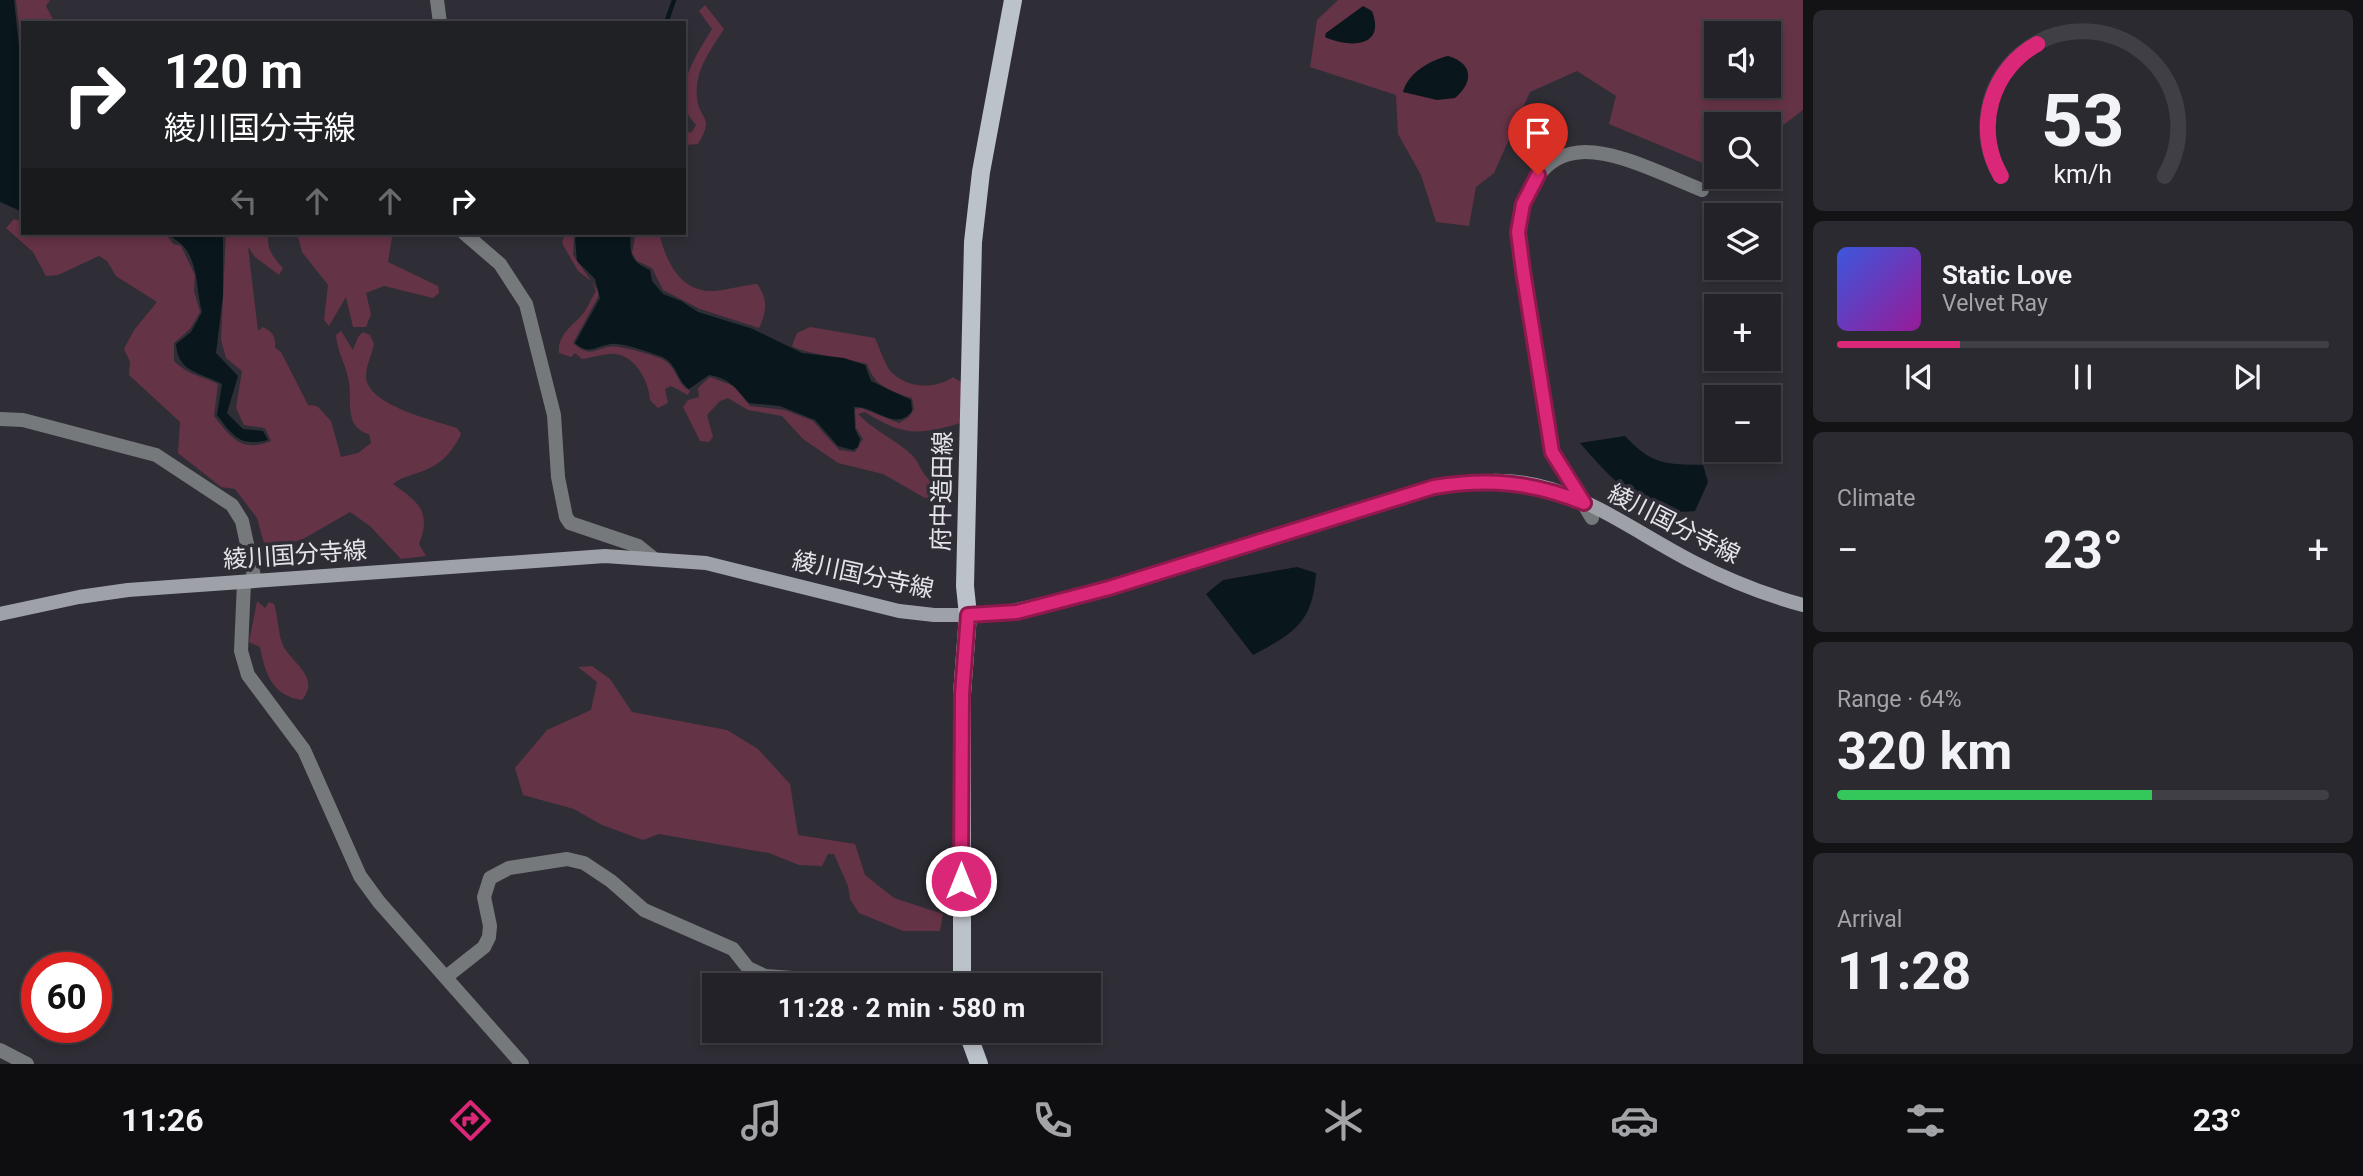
<!DOCTYPE html>
<html lang="en">
<head>
<meta charset="utf-8">
<style>
  body { margin:0; font-family:Roboto,"Noto Sans JP",sans-serif; background:#2b2a30; color:#f1f3f6; height:100vh; display:flex; flex-direction:column; font-size:26px; white-space:nowrap }
  * { box-sizing:border-box; margin:0 }
  p { font-size:23px; color:#a3a4a8 }
  .icon { flex:none; width:38px; height:38px; fill:none; stroke:currentColor; stroke-width:2; stroke-linecap:round; stroke-linejoin:round }
  .map { position:relative; flex:1; overflow:hidden }
  .drawer { display:flex; flex-direction:column; gap:10px; padding:10px; background:#131316; width:560px }
  .drawer>* { flex:none }
  .guide { position:absolute; left:21px; top:21px; width:665px; height:214px; border-radius:0px; box-shadow:0 4px 10px #0003,0 0 0 2px #403f45; background:#202124; color:#fff; overflow:hidden }
  .buttons { position:absolute; left:1704px; top:21px; display:grid; gap:14px }
  .buttons a { display:grid; place-items:center; width:77px; height:77px; border-radius:0px; background:#232228; box-shadow:0 4px 10px #0003,0 0 0 2px #403f45; font-size:35px }
  .speed { position:absolute; left:21px; top:952px; display:flex; gap:14px; font-size:35px; font-weight:700; text-align:center }
  .speed>* { display:grid; place-content:center; width:91px; height:91px; border-radius:50%; background:#232228; box-shadow:0 4px 10px #0003,0 0 0 2px #403f45; line-height:1 }
  .speed .limit { border:10px solid #d22; background:#fff; color:#111 }
  .pin { position:absolute; display:grid; place-items:center; width:60px; height:60px; color:#fff; margin:-72px -30px; border-radius:50% 50% 50% 0; rotate:-45deg; box-shadow:0 0 7px #0007 }
  .pin .icon { rotate:45deg }
  .me { position:absolute; width:77px; margin:-38px; rotate:0deg; stroke-linejoin:round; filter:drop-shadow(0 0 5px #0008) }
  .turn { display:flex; align-items:center; gap:24px; height:147px; padding:0 28px; font-size:32px }
  .turn .icon { width:91px; height:91px; stroke-width:2.5 }
  .turn b { display:block; font-size:49px; line-height:60px }
  .lanes { display:flex; align-items:center; height:66px; padding:0 28px; background:#0003; justify-content:center; gap:35px; direction:ltr }
  .lanes .off { opacity:.35 }
  .big { font-size:52px; font-weight:700; line-height:1.1 }
  .drawer .tile { flex:1; display:flex; flex-direction:column; justify-content:center; gap:10px; min-width:0; padding:0 24px; border-radius:10px; background:#2b2a30 }
  .drawer .dial { align-items:center; gap:0 }
  .dial svg { height:182px; overflow:visible; fill:none; stroke:#403f45; stroke-width:7; stroke-linecap:round; text-anchor:middle }
  .dial text { fill:#f1f3f6; stroke:none }
  .song { display:flex; align-items:center; gap:21px }
  .cover { width:84px; height:84px; border-radius:10px; background:linear-gradient(135deg,hsl(230 70% 55%),hsl(300 70% 35%)) }
  .played { height:7px; border-radius:4px; background:linear-gradient(90deg,#db2777 25%,#403f45 25%) }
  .keys { display:flex; justify-content:space-around; direction:ltr }
  .heat { display:flex; justify-content:space-between; align-items:center; font-size:38px; direction:ltr }
  .charge { height:10px; border-radius:5px; background:linear-gradient(90deg,#34c759 64%,#403f45 0) }
  .trip { position:absolute; left:702px; top:973px; width:399px; height:70px; border-radius:0px; background:#232228; box-shadow:0 4px 10px #0003,0 0 0 2px #403f45; font-weight:700; line-height:70px; text-align:center }
  .dock { display:flex; height:112px; justify-content:space-around; align-items:center; background:#0e0e10; color:#a3a4a8 }
  .dock .icon { width:49px; height:49px }
  .dock .current { color:#db2777 }
  .dock b { font-size:32px; color:#f1f3f6 }
  main { display:flex; flex:1; min-height:0 }
  .map>svg:first-child { display:block }
  .green { fill:#653346; fill-rule:evenodd }
  .water { fill:#09161b }
  .lines { fill:none; stroke-linecap:round; stroke-linejoin:round }
  .stream { stroke:#09161b; stroke-width:4.5 }
  .street { stroke:#76797c; stroke-width:14 }
  .secondary { stroke:#9ea2a8; stroke-width:14 }
  .primary { stroke:#bcc2c9; stroke-width:18 }
  .route-casing { stroke:#8e194d; stroke-width:18 }
  .route { stroke:#db2777; stroke-width:12 }
  .labels { text-anchor:middle; dominant-baseline:central; stroke-width:7; stroke-linejoin:round; paint-order:stroke }
  .street-label { font-size:24px; fill:#e5e4ea; stroke:#2f2e36 }
</style>
</head>
<body>
<main>
<div class="map">
<svg width="1803" height="1064" viewBox="0 0 1803 1064">
  <rect width="100%" height="100%" fill="#2f2e36"/>
  <path class="green" d="M16,0H50L46,6L55,23H23V62Z
    M1338,0H1803V110L1769,136V124H1717V169L1609,124L1616,96L1577,71L1530,92L1494,173L1476,187L1469,226L1436,222L1421,175L1398,134L1396,95L1310,67L1317,20ZM1717,33H1769V86H1717Z
    M705,5L724,29C710,51 694,71 697,99C700,121 715,116 698,144L684,145V133L692,132L696,125C668,96 695,57 712,29L699,11Z
    M14,219L23,222V233L54,235L165,233L173,244L181,246L195,275L194,291L200,312L190,329L174,343V361C190,376 199,375 218,384L214,416C231,438 242,453 271,441L265,428L244,425L236,408L242,371L226,358L221,340L226,233H269C265,248 273,257 283,268L279,275L255,257L248,247L258,331L263,327C273,332 276,337 275,348L281,352L308,405L317,406L331,421L341,457L358,453L371,443L369,434C344,428 352,401 349,383C347,366 337,352 336,335L341,331L353,350L358,337L363,332L370,335L374,344C372,354 366,366 366,376C366,405 433,420 457,428L461,434C451,454 440,466 417,473C407,477 401,477 393,484C418,502 432,511 419,544L426,556L401,559L370,526L350,512L303,539L266,551L257,518L235,489L221,487L178,453L180,422L129,375L130,362L124,349L134,330L157,302L116,276L107,261L99,256L58,275L46,276L33,252L6,228Z
    M297,233H382L392,237L388,262L438,286L439,293L433,298L384,286L366,293L371,314L366,327H353L346,297L329,326L324,320L328,285L302,252Z
    M565,233H579L574,236L573,255L598,291V297L573,343C594,362 598,343 619,347C631,349 650,354 662,359C677,366 676,384 690,391L688,395L671,386L665,389L668,403L658,408L650,400C649,382 636,356 615,354C606,353 592,358 582,359L575,353L571,357L559,353C557,333 576,324 585,311C589,305 592,297 596,291L591,281L578,271L562,243Z
    M636,233H659C666,261 680,293 714,291C728,290 743,285 757,284C768,298 767,312 759,328L700,309L663,290L652,268L637,261L632,253Z
    M810,327L875,338C879,347 883,359 888,368C903,389 935,390 953,377L965,385L964,422C920,435 904,437 865,412L858,414C874,431 895,439 912,455C920,463 921,474 931,481L934,497L925,498L883,474L838,463L803,439L782,416L748,410L728,398L720,401L707,415L713,437L709,442L700,441L683,407L688,400L699,397L698,388L710,377L734,386L750,406L785,410L813,421L839,450L855,452L863,439L856,428L855,409L861,408L899,423L909,417L914,409L912,398C890,391 875,387 867,364C849,359 802,353 792,346L797,333Z
    M257,601L265,608L269,602L274,604C278,617 278,631 282,643C289,662 322,676 302,700C272,696 265,673 260,647L249,642Z
    M592,666L610,679L632,712L727,730L758,749L790,784L798,835L855,844L865,875L894,898L943,914L940,931H903L859,913L850,899L848,886L834,854H828L822,866L799,865L769,853L659,834L643,840L602,825L574,809L523,795L515,768L547,730L591,710L597,682L578,667Z"/>
  <path class="water" d="M0,0H14L23,82V212L0,202Z
    M1363,6L1372,11C1386,48 1350,48 1325,37L1326,33Z
    M1448,56C1473,63 1474,82 1455,98L1437,100L1403,92C1408,73 1430,60 1448,56Z
    M169,233H223V295L216,353L238,376L227,413L243,429L263,431L268,440C240,447 233,436 217,415L222,384C200,372 178,373 176,344L191,332L202,312C196,290 199,267 185,248C180,241 173,240 169,233Z
    M586,233H631C629,254 631,262 650,270L652,281L663,294L681,301L698,312L753,329L802,353L844,358L865,365L871,381L911,400L912,411C895,433 875,405 854,407L855,429L860,439L858,447L853,450L838,446L815,420L780,406L749,403C736,389 730,378 709,375L689,389C676,380 678,363 660,356C648,352 630,345 617,344C600,342 591,358 575,343L600,298L595,279L577,261L575,238Z
    M1625,436C1652,465 1665,464 1703,465L1708,482L1695,511C1644,518 1610,477 1580,443Z
    M1297,567L1316,573C1313,623 1293,634 1253,655L1206,594L1223,580Z"/>
  <g class="lines">
    <path class="stream" d="M666,23L674,0"/>
    <path class="street" d="M437,0L440,23
      M464,233L500,264L526,304L554,415L558,477L566,517L570,523L638,546L653,558
      M0,419L23,420L156,455L232,505L242,521L255,581
      M1592,518L1552,452L1518,232C1539,107 1623,158 1702,190
      M244,582L241,651L248,675L304,750L360,876L379,902L522,1064
      M446,977L484,947L489,937L490,926L484,897L490,878L509,868L567,859L584,863L611,881L644,910L733,949L748,968L765,976L807,979L838,985
      M0,1050L27,1064"/>
    <path class="secondary" d="M0,614L79,597L128,590L605,556L706,563L899,611L934,615H996L1109,588L1434,487C1473,480 1513,477 1551,489C1602,505 1646,538 1693,562C1728,580 1766,595 1803,605"/>
    <path class="primary" d="M962,985V694L968,615L965,586L973,242L981,172L1013,0
      M967,1031L979,1064"/>
  </g>
  <g class="lines">
    <g class="route-casing">
      <path id="route" d="M961,881L962,694L968,615L1017,612L1109,588L1434,487C1488,478 1533,482 1584,503L1552,452L1523,271L1518,232L1523,204L1538,175"/>
    </g>
    <use href="#route" class="route"/>
  </g>
  <g class="labels">
    <g class="street-label">
      <text transform="translate(942 491) rotate(-89)">府中造田線</text>
      <text transform="translate(1674 524) rotate(27)">綾川国分寺線</text>
      <text transform="translate(295 555) rotate(-4)">綾川国分寺線</text>
      <text transform="translate(863 575) rotate(12)">綾川国分寺線</text>
    </g>
  </g>
</svg>
<div class="buttons">
<a><svg class="icon" aria-label="sound" viewBox="0 0 24 24"><path d="M4 9h4l5-4v14l-5-4H4zM17 9q2 3 0 6"/></svg></a>
<a><svg class="icon" aria-label="search" viewBox="0 0 24 24"><circle cx="10" cy="10" r="6"/><path d="M15 15l6 6"/></svg></a>
<a><svg class="icon" aria-label="layers" viewBox="0 0 24 24"><path d="M12 4l9 5-9 5-9-5zM3 14l9 5 9-5"/></svg></a>
<a>+</a>
<a>−</a>
</div>
<div class="speed"><div class="limit">60</div></div>
<div class="pin" style="left:1538px;top:175px;background:#d93025"><svg class="icon" aria-label="arrive" viewBox="0 0 24 24"><path d="M6 21V4h12l-3 4 3 4H6"/></svg></div>
<svg class="me" style="left:961px;top:881px" viewBox="-20 -20 40 40"><circle r="17" fill="#db2777" stroke="#fff" stroke-width="3"/><path d="M0-11L8 9 0 5-8 9z" fill="#fff"/></svg>
<div class="trip">11:28 · 2 min · 580 m</div>
<div class="guide">
<div class="turn"><svg class="icon" aria-label="right" viewBox="0 0 24 24"><path d="M7 20v-9h11M14 6l5 5-5 5"/></svg><div><b>120 m</b>綾川国分寺線</div></div>
<div class="lanes"><svg class="icon off" aria-label="left" viewBox="0 0 24 24"><path d="M17 20v-9H6M10 6l-5 5 5 5"/></svg><svg class="icon off" aria-label="ahead" viewBox="0 0 24 24"><path d="M12 20V5M6 11l6-6 6 6"/></svg><svg class="icon off" aria-label="ahead" viewBox="0 0 24 24"><path d="M12 20V5M6 11l6-6 6 6"/></svg><svg class="icon" aria-label="right" viewBox="0 0 24 24"><path d="M7 20v-9h11M14 6l5 5-5 5"/></svg></div>
</div>
</div>
<section class="drawer">
<div class="tile dial"><svg viewBox="0 0 100 80">
<path d="M14 69A42 42 0 1 1 86 69"/>
<path d="M14 69A42 42 0 0 1 30 11" stroke="#db2777"/>
<text x="50" y="56" font-size="32" font-weight="700">53</text>
<text x="50" y="72" font-size="11">km/h</text>
</svg></div>
<div class="tile">
<div class="song"><i class="cover"></i><div><b>Static Love</b><p>Velvet Ray</p></div></div>
<div class="played"></div>
<div class="keys"><svg class="icon" aria-label="previous" viewBox="0 0 24 24"><path d="M18 5L8 12l10 7zM5 5v14"/></svg><svg class="icon" aria-label="pause" viewBox="0 0 24 24"><path d="M8 5v14M16 5v14"/></svg><svg class="icon" aria-label="next" viewBox="0 0 24 24"><path d="M6 5l10 7-10 7zM19 5v14"/></svg></div>
</div>
<div class="tile"><p>Climate</p>
<div class="heat"><a>−</a><b class="big">23°</b><a>+</a></div>
</div>
<div class="tile"><p>Range · 64%</p><b class="big">320 km</b><div class="charge"></div></div>
<div class="tile"><p>Arrival</p><b class="big">11:28</b></div>
</section>
</main>
<nav class="dock">
<b>11:26</b>
<svg class="icon current" aria-label="directions" viewBox="0 0 24 24"><path d="M12 3l9 9-9 9-9-9zM9 14v-3h6M13 9l2 2-2 2"/></svg>
<svg class="icon" aria-label="music" viewBox="0 0 24 24"><path d="M9 18V5l10-2v13"/><circle cx="6" cy="18" r="3"/><circle cx="16" cy="16" r="3"/></svg>
<svg class="icon" aria-label="phone" viewBox="0 0 24 24"><path d="M5 4h4l2 5-3 2q2 4 5 5l2-3 5 2v4C11 20 4 13 5 4z"/></svg>
<svg class="icon" aria-label="climate" viewBox="0 0 24 24"><path d="M12 3v18M4 7l16 10M4 17L20 7"/></svg>
<svg class="icon" aria-label="car" viewBox="0 0 24 24"><path d="M5 17H2v-5l4-1 3-4h7l3 4 3 1v5h-3M9 17h6M6 11h13"/><circle cx="7" cy="17" r="2"/><circle cx="17" cy="17" r="2"/></svg>
<svg class="icon" aria-label="filters" viewBox="0 0 24 24"><path d="M4 7h16M4 17h16"/><circle cx="9" cy="7" r="2"/><circle cx="15" cy="17" r="2"/></svg>
<b>23°</b>
</nav>
</body>
</html>
